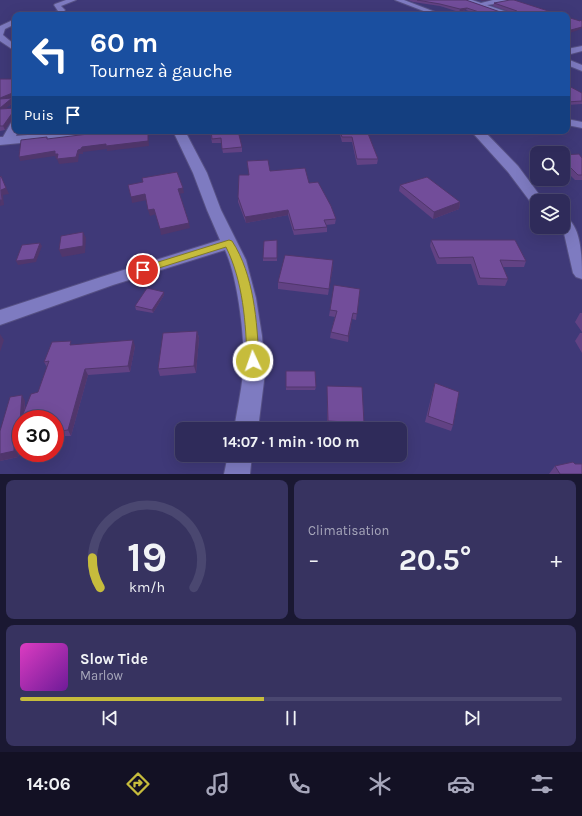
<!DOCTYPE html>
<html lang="fr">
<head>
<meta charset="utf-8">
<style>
  body { margin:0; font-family:Karla,sans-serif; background:#373360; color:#f1f3f6; height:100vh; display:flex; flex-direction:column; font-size:15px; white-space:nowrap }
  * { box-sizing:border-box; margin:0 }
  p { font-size:13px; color:#a7a7bb }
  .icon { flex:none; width:22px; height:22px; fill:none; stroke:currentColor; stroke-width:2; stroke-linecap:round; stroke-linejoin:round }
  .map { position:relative; height:474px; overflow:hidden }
  .sheet { display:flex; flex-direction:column; gap:6px; padding:6px; background:#1a1832; flex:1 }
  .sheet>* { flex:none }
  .guide { position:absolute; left:12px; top:12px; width:558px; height:122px; border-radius:8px; box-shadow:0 4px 16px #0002,0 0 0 1px #4a4770; background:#1a4fa0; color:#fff; overflow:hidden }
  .controls { position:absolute; left:530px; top:146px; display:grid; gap:8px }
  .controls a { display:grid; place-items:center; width:40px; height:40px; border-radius:8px; background:#2f2b5a; box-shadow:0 4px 16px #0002,0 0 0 1px #4a4770; font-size:20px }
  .speed { position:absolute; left:12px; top:410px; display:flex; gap:8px; font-size:20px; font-weight:700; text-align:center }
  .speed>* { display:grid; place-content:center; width:52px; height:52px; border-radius:50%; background:#2f2b5a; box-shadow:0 4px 16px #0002,0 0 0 1px #4a4770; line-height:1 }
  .speed .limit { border:6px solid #d22; background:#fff; color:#111 }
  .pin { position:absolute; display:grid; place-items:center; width:34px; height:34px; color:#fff; margin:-17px; border:2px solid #fff; border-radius:50%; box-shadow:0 1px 4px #0007 }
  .me { position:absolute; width:44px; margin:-22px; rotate:357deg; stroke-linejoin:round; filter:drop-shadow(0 0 3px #0008) }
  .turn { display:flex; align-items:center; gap:14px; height:84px; padding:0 12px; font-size:18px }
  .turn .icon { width:52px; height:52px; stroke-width:2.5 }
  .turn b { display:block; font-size:28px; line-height:34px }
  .then { display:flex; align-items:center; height:38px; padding:0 12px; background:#0003; gap:8px; font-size:15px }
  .big { font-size:30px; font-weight:700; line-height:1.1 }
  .sheet .tile { flex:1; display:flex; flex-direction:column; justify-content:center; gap:6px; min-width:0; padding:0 14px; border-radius:8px; background:#373360 }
  .sheet .dial { align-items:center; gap:0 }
  .dial svg { height:104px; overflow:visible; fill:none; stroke:#4a4770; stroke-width:7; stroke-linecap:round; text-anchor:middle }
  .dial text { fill:#f1f3f6; stroke:none }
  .song { display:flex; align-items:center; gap:12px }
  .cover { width:48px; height:48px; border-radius:6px; background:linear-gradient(135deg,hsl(310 70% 55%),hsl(280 70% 35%)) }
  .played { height:4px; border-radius:2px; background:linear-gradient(90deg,#c6bc3c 45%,#4a4770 45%) }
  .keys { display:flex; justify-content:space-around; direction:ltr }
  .heat { display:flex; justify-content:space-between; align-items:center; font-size:22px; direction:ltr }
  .sheet .tiles { flex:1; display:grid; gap:6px; grid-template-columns:1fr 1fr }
  .tile:last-child { grid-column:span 2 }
  .trip { position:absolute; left:175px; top:422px; width:232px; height:40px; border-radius:8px; background:#2f2b5a; box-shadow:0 4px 16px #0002,0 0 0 1px #4a4770; font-weight:700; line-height:40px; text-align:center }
  .tabs { display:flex; height:64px; justify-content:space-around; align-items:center; background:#131124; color:#a7a7bb }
  .tabs .icon { width:28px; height:28px }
  .tabs .current { color:#c6bc3c }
  .tabs b { font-size:18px; color:#f1f3f6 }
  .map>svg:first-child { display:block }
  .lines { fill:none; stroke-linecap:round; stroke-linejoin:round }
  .minor-casing { stroke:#565084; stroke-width:2 }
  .minor { fill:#7e7bc1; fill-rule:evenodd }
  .wall { fill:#624284 }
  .shaded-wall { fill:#50366c }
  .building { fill:#724d9a; stroke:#50366c }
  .route { fill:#c6bc3c; stroke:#817a27 }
</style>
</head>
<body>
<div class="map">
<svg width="582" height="474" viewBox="0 0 582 474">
  <rect width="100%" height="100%" fill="#3f3978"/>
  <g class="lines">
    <g class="minor-casing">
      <path id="minor" d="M66,0H76L61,6L65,10L63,13L44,15L58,11L54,5L55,4Z
        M395,0H404L443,15H434Z
        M463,0H472L481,3L493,0H512L509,2L487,5L516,15H506Z
        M15,19V24L5,29L3,35L15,45V51L0,41V26Z
        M582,46V51L567,55V49Z
        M567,59L582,65V71L567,65Z
        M567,119L582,122V128L567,125Z
        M15,122V131H18L16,136L74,131H120L118,133L114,134L0,145V137H3L11,123Z
        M173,131H185L207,173L221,210L246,260L256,298L262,336L265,373L258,429H234C237,411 241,392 243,374C246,343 238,278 225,250L113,285L0,325V310L101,277L220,240L207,210L193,173Z
        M471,131H484L518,166L544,201H537V205L532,204L508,172Z
        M563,216C582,223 582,259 582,279L576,277L573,273L563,229L561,227H563Z
        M228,455H252L250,474H224Z"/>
    </g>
    <use href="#minor" class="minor"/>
  </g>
  <path class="wall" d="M408,0H466L506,14H517L493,6L494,3L561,15H479L466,10L459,12L440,6L413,2Z
    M0,79H15V96L11,98L14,102L6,108L15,109V115L5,130L0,131Z
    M567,85L582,93V104L567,105Z
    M23,131H49V132L24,134Z
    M210,131L242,147V152L223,153L221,143H212Z
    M285,131H310V132L286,134Z
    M339,131H367L378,159L377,164L357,165L352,142H342Z
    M563,155L582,158V180H575L563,168Z
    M270,171L309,183L336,219L335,224L326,225L327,227V232L294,235L288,215L246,223L238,202V197L248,175Z
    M400,185L460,202L459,209L433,219L399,191Z
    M277,240V261H263V258Z
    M431,240L526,261L524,267H503L508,279L505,286L478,285L471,264H437L430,246Z
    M333,267L328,295L278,289V282Z
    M360,289L356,320L352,319L348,342L330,338L331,332L335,317L329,316L330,310Z
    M164,292V295L153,313L136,310L135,306Z
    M580,313H582V332L575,322Z
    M197,331L199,338L196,373L160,376L158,369Z
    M580,333H582V353L575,341Z
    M72,345L135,346L130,372L88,375L71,436H64L60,450H55V419H21V453H19L18,457L0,461V431L25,401V409L38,392L47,367L44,362Z
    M286,371L316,387L315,390H286Z
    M435,383L453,425L451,431L425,422L433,390Z
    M327,386L364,423L363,429L327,428Z
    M575,464L582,474H549L555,466Z"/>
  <path class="shaded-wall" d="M481,0H491L481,1Z
    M467,8L466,10L459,12L460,9Z
    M582,27L581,29L567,34V31Z
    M15,92V96L0,103V98Z
    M12,98L14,102L0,113V108Z
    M15,109V115L5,130L3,126Z
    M148,131L149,146L107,151V149L83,152V154H79L78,162L59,164L57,159L78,150L82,147L106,144Z
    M55,151L58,154L60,158L56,159L55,156L20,161L19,157Z
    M1,176L9,194L3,195L4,205L0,206Z
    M183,188L184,193L179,194L178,189Z
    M145,194L147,200L132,203L131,197Z
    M460,202L459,209L433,219L434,212Z
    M154,209L156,214L150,216L148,210Z
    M288,210V215L246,223L245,217Z
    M189,223L190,228L161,235L160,229Z
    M83,232L86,238L85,253L62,257L59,250Z
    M40,243L42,246L36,262L18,265L16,261Z
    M333,260V267L328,295L329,289Z
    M164,292V295L153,313L152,310Z
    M353,313L352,319L348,342V336Z
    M197,331L199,338L196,373L194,366Z
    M0,334L4,340L0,352Z
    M133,340L135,346L130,372L128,366Z
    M85,369L88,375L71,436L68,430Z
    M22,395L25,401L24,419L20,421Z
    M60,431L64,436L60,450L57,444Z
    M14,447L19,453L18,457L0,461V454Z
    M264,455H276L262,459V456Z"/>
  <path class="building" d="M417,0H466L506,14H517L518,13L517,11L494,3L510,0H514L561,15H488L467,8L460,9L440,4Z
    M567,17L580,21V20L582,21V27L567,31Z
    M0,79H15V92L0,98Z
    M567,85L582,93V101L567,102Z
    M12,98L0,108V99Z
    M15,108V109L3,126H0V109Z
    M113,131H148V141L106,146V144L82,147L81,149L78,150L76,157L57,159L58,154H55V151L19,157L21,140L47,137V139Z
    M211,131H238L242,147L222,149L221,138L212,139Z
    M340,131H367L378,159H357L352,137H342Z
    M579,154L582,158V175H578L563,160V155Z
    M268,160L270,171L305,168L309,183L318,182L331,206L336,219L324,220L327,227L294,230L288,210L245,217L238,197L239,175H249L247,161Z
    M177,172L183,188L178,189L189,223L160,229L154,209L148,210L145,194L131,197L128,185L143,182L142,178Z
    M1,176L6,188L1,190L2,200H0V177Z
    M427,177L460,202L434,212L400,185Z
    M83,232V246L59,250L61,236Z
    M277,240V258H263L264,241Z
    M431,240H515L526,261L500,260L508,279L480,278L473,257L439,258Z
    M40,243L34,259L16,261L22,245Z
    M285,255L333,260L329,289L278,282Z
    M334,285L360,289L357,314L353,313L348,336L331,332L337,311L330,310Z
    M147,288L164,292L152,310L135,306Z
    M197,331L194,366L158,369L163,333Z
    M133,340L128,366L85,369L68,430L60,431L57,444H55V419H21L31,394L38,392L49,361L44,362L52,342L71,341L70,345Z
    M286,371H315L316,387H286Z
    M435,383L459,392L453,425L428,416Z
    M327,386L362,387L364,423L328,421Z
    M22,395L20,421L21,419V447H14V451L0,454V431L10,397Z
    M573,462L575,464H582V474H560L555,466Z"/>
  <path class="route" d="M229,240L232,241C254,275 257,321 259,361L258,364L253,366L249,364L247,361C246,323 243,281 226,247L143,273L138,270L139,268Z"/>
</svg>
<div class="controls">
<a><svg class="icon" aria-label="search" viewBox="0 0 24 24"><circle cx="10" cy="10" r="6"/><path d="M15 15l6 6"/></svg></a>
<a><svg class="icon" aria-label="layers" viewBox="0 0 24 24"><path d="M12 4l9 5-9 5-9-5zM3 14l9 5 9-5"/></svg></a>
</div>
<div class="speed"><div class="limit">30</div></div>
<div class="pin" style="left:143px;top:270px;background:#d93025"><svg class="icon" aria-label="arrive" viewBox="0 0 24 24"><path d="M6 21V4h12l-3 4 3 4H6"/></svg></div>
<svg class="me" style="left:253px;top:361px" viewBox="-20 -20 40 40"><circle r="17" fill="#c6bc3c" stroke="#fff" stroke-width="3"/><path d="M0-11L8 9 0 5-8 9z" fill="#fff"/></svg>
<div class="trip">14:07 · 1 min · 100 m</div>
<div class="guide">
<div class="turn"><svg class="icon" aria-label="left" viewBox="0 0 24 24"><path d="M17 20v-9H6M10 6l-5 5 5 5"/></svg><div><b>60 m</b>Tournez à gauche</div></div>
<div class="then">Puis<svg class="icon" aria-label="arrive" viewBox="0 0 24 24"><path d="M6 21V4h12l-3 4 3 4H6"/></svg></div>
</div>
</div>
<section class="sheet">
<div class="tiles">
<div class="tile dial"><svg viewBox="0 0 100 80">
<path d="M14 69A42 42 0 1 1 86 69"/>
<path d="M14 69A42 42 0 0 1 8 46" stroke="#c6bc3c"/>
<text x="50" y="56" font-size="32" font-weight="700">19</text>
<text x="50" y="72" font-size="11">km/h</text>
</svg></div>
<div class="tile"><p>Climatisation</p>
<div class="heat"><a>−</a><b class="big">20.5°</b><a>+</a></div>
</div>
<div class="tile">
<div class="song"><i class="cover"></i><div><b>Slow Tide</b><p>Marlow</p></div></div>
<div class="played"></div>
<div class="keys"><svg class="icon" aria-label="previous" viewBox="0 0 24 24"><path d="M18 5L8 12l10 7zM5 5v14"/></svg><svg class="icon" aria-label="pause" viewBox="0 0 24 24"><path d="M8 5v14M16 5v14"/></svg><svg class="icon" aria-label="next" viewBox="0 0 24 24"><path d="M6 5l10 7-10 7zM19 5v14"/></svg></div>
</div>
</div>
</section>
<nav class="tabs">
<b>14:06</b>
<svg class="icon current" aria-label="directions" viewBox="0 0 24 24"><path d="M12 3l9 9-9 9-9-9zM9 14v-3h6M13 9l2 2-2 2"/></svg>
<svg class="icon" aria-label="music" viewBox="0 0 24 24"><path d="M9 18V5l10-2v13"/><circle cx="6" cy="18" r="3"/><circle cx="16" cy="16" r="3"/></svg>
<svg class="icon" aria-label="phone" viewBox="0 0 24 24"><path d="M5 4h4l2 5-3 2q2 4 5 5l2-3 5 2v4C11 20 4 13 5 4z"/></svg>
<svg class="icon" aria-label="climate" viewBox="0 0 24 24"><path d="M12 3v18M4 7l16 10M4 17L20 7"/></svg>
<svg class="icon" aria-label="car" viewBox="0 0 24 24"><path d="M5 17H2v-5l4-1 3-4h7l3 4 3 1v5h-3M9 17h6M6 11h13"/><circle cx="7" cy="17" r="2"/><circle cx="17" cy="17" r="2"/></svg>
<svg class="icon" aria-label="filters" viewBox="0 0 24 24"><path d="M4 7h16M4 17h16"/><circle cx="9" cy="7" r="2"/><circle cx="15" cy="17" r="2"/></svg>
</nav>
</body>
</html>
